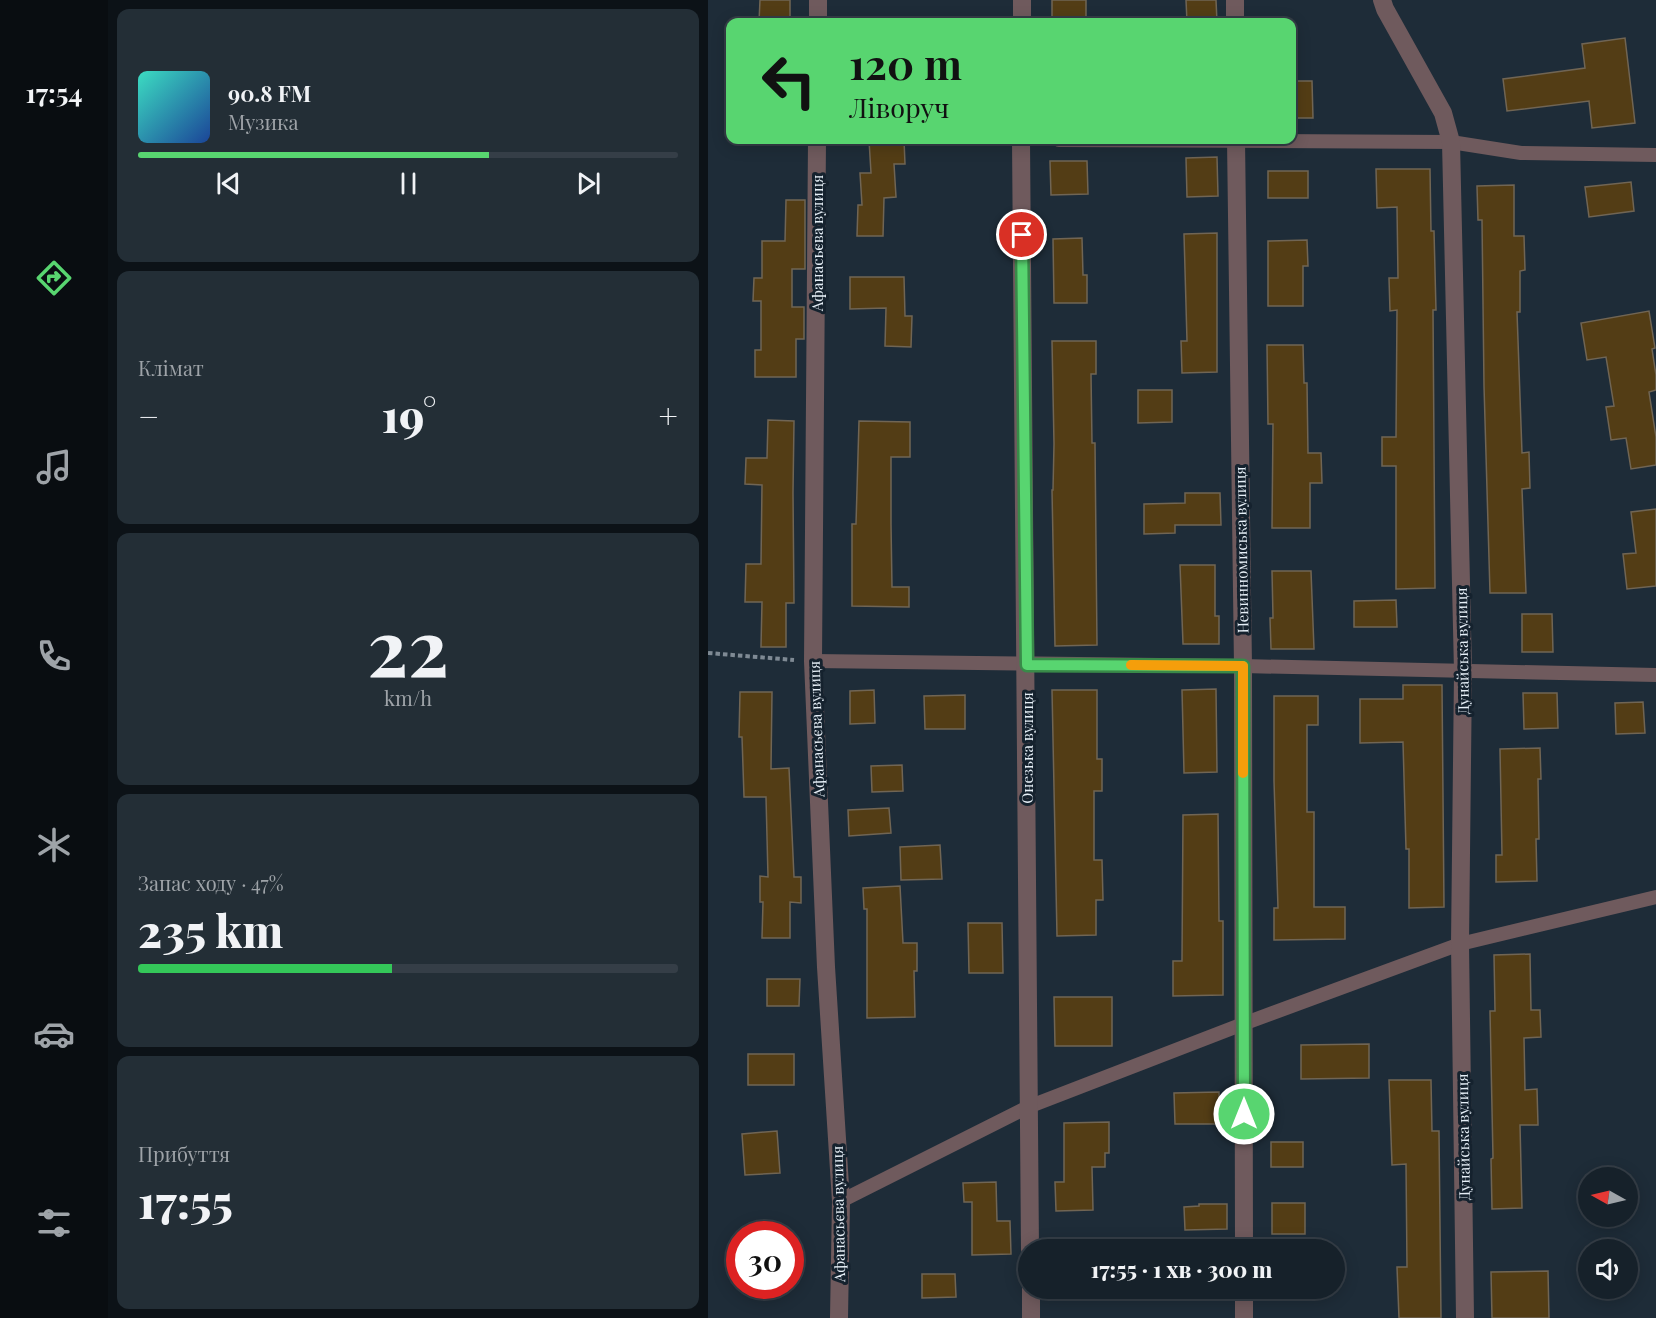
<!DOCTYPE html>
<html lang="uk">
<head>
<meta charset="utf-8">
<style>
  body { margin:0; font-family:"Playfair Display",serif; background:#232e36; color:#f1f3f6; height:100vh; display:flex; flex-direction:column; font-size:22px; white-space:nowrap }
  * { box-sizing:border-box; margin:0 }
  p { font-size:20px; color:#9ea3a8 }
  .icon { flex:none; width:33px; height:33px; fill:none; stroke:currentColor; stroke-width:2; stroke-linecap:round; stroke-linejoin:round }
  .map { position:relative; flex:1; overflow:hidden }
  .side { display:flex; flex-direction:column; gap:9px; padding:9px; background:#0c1217; width:600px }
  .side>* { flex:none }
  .banner { position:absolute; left:18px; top:18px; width:570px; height:126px; border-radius:12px; box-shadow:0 3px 15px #0003,0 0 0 2px #353e47; background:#58d570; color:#111; overflow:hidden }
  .needle { width:39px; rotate:278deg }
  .controls { position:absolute; left:870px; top:1167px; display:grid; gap:12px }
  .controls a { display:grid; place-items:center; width:60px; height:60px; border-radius:50%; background:#16212a; box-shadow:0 3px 15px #0003,0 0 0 2px #353e47; font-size:30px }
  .speed { position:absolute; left:18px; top:1221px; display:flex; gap:12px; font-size:30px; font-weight:700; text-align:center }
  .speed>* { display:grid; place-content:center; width:78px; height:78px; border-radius:50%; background:#16212a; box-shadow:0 3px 15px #0003,0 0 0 2px #353e47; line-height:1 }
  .speed .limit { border:9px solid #d22; background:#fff; color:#111 }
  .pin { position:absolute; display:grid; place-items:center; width:51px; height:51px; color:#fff; margin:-26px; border:3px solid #fff; border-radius:50%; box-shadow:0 2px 6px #0007 }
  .me { position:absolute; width:66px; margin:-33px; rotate:0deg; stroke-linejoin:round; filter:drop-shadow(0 0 4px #0008) }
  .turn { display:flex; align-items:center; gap:21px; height:126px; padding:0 24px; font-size:27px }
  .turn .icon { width:78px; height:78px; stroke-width:2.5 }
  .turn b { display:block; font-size:42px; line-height:51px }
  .big { font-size:45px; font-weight:800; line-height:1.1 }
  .side .widget { flex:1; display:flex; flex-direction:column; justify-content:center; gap:9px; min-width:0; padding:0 21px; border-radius:12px; background:#232e36 }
  .side .dial { align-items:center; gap:0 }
  .dial b { font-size:78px; line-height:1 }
  .song { display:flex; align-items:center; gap:18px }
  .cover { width:72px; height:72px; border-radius:9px; background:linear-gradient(135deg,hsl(170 70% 55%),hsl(220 70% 35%)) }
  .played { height:6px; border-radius:3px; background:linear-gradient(90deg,#58d570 65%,#353e47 65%) }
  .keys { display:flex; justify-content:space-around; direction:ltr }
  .heat { display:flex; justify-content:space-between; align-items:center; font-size:33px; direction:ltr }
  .charge { height:9px; border-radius:4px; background:linear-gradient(90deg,#34c759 47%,#353e47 0) }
  .trip { position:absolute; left:310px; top:1239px; width:327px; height:60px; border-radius:30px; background:#16212a; box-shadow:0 3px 15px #0003,0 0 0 2px #353e47; font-weight:800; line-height:60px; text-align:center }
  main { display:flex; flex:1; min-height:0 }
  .dock { display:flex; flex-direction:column; width:108px; justify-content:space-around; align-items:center; background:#090d11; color:#9ea3a8 }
  .dock .icon { width:42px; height:42px }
  .dock .current { color:#58d570 }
  .dock b { font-size:27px; color:#f1f3f6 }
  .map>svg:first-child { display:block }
  .building { fill:#533d15; stroke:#706554; stroke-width:1.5 }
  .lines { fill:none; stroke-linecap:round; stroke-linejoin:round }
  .path { stroke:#7f8a94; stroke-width:4; stroke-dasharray:4.5 3; stroke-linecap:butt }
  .lane { stroke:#6f5a5d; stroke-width:14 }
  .street { stroke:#6f5a5d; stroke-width:18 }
  .route-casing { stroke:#398a49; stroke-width:15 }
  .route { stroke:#58d570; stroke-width:10 }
  .slow { stroke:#f59e0b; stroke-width:10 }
  .labels { text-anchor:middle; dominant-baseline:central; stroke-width:6; stroke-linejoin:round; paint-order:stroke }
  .street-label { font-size:15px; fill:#e6eff7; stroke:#15222e }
</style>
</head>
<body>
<main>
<nav class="dock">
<b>17:54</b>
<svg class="icon current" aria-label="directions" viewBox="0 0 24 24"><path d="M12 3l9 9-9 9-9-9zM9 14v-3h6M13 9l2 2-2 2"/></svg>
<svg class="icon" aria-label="music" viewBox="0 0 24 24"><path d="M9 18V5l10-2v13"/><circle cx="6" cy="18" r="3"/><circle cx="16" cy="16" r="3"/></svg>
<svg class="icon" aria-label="phone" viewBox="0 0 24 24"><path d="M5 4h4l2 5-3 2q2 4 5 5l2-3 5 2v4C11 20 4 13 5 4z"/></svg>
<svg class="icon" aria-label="climate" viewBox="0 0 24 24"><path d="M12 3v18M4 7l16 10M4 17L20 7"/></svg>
<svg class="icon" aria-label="car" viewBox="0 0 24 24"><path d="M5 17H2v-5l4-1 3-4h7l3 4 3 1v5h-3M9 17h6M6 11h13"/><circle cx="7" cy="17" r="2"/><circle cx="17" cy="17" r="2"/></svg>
<svg class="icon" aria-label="filters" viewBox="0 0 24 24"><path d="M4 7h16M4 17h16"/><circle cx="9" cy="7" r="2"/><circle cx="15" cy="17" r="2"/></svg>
</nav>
<section class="side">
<div class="widget">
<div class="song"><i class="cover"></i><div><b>90.8 FM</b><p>Музика</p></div></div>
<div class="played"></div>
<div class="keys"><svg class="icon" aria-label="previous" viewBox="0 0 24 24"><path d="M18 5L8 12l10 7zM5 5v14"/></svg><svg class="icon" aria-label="pause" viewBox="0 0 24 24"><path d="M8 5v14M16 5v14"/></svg><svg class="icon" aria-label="next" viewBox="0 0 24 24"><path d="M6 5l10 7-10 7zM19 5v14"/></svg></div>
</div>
<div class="widget"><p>Клімат</p>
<div class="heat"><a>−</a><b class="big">19°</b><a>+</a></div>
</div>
<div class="widget dial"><b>22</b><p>km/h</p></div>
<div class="widget"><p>Запас ходу · 47%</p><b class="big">235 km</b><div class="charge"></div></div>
<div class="widget"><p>Прибуття</p><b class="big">17:55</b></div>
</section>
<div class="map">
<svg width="948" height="1318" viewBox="0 0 948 1318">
  <rect width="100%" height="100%" fill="#1e2c38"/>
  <path class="building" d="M52,0H82V22H51Z
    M344,0H378V22H344Z
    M478,0H508L509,22H479Z
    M917,38L927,123L884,128L881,101L799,111L795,79L877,68L874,44Z
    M584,81H604L605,118H584Z
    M161,140H196L197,164H186L188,197L176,198L175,236H149L150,205H154L152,173H163Z
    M509,157L510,196L479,197L478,158Z
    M342,161H379L380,194L343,195Z
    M668,169H722L723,231H726L728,310H725L727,588L688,589V466H674V437H688L689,310L682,311L681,278H690L689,207L669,208Z
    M560,171H600V198H560Z
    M923,182L926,211L881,217L877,187Z
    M806,185V236H816L817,270L812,271V312H809L814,453L821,452L822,488L814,489L818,593H782L776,386L774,220H770L769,186Z
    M78,200H97V269H84V307H96V339H88V377H47V350H53V301H45L46,278H54V241H77Z
    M509,233V372L474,373L473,341H479L476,234Z
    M374,238L375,275H379V303H346L345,239Z
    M599,240L600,266H595V306H560V241Z
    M142,277H196L197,316H204L203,347L177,346L178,308L142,309Z
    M941,311L947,348L944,349L948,375V390L941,392L948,437V465L923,469L918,438L903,440L898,407L906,406L898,357L879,360L873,323Z
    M344,341H388V374H383L384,443H387L389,645L347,646L344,490H345L346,444Z
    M559,345H595L596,383H599L600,453H613L614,483H602V528H564L565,424H560Z
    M430,390H464V422L430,423Z
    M60,420L86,421L85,493L86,603H78V647H53L54,602H37L38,564H53L54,485L37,484L38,458H59Z
    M151,421L202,422V457H183V524L184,587H201V607L144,606V524H148Z
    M477,493H512L513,525H467V533L436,534V504L477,503Z
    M948,509V586L919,589L915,554L928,553L923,512Z
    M472,565H507V616H511V644H475Z
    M564,571H603L606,649H563L562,618H565Z
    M688,600L689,627H646V601Z
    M814,614H844L845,652H814Z
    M695,685H734L736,907L701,908V849H698L695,742L652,743V699H695Z
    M508,689L509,772L476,773L474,690Z
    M166,690L167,723L142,724V691Z
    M344,690H389V759H394V791H386V860H394L395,900H388V935L349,936Z
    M32,692H64L63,769L81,768L86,877H93V903L82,902V938H54L55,902H52V876L60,877L58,797H36L34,737H31Z
    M815,693H849L850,728L816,729Z
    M257,695V729H217L216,696Z
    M566,696H610V725H599V812H606V907H637V939L566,940V908H570L566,781Z
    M935,702L937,733L908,734L907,703Z
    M832,748L833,779H830L831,839H828L829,881L788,882V855H794L792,749Z
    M194,765L195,791L164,792L163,766Z
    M181,808L183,833L141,836L140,810Z
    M510,814L511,921H515V995L465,996V961H474L475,815Z
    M232,845L234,879L193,880L192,847Z
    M192,886L195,943H209V971H206L207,1017L159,1018V909H156L155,888Z
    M260,923H294L295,973H261Z
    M822,954L823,1010H832L833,1037L816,1038L817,1090L829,1089L830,1125H812L814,1208L784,1209L783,1159L785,1158L782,1011H787L786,955Z
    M59,979H92L91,1006H59Z
    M346,997H404V1046H347Z
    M661,1044V1078L593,1079V1045Z
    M40,1054H86V1085H40Z
    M681,1080H723L724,1131H731L733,1318H691L689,1267H699L698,1164L684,1165Z
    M511,1092L512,1124H467L466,1093Z
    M401,1122V1153H397V1167H384L385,1210L348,1211L347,1182H356V1123Z
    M69,1131L72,1173L37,1175L34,1134Z
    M563,1142H595V1167H563Z
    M288,1182L289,1221H302L303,1254L264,1255V1202H256L255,1183Z
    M564,1203H597V1234H564Z
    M491,1204H519V1229L477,1230L476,1207L491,1206Z
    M840,1271L841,1318H784L783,1272Z
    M214,1274H247L248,1297L214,1298Z"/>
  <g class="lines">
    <path class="path" d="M0,653L86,660"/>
    <path class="lane" d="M351,140L743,142L813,153L948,155
      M105,661L535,666L948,675
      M133,1201L320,1107L535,1024L752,944L948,897"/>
    <path class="street" d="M527,0V22
      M674,0L677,9L735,113L743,142L755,672L752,944L757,1318
      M110,22V0
      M314,22V0
      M109,140L105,661L118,967L133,1201L131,1318
      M313,140L322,1250
      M528,140L535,666L536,1250
      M323,1288V1318
      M536,1288V1318"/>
  </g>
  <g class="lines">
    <g class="route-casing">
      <path id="route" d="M314,235L319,665L535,666L536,1114"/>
    </g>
    <use href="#route" class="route"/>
    <path class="slow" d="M423,665L535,666V773"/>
  </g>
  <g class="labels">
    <g class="street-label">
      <text transform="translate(109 243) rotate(-90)">Афанасьєва вулиця</text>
      <text transform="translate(533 550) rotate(-91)">Невинномиська вулиця</text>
      <text transform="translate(754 651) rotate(-91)">Дунайська вулиця</text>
      <text transform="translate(108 729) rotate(-92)">Афанасьєва вулиця</text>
      <text transform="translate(319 748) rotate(-90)">Онезька вулиця</text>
      <text transform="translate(755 1137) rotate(-91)">Дунайська вулиця</text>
      <text transform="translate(130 1214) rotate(-91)">Афанасьєва вулиця</text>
    </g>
  </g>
</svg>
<div class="controls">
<a><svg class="needle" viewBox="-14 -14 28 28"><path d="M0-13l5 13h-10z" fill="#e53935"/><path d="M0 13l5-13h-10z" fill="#9ea3a8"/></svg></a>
<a><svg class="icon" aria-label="sound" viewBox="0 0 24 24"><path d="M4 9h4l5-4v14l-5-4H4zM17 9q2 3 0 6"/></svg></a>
</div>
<div class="speed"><div class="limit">30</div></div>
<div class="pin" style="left:314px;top:235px;background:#d93025"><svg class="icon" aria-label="arrive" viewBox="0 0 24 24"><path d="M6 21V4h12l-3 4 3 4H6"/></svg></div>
<svg class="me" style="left:536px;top:1114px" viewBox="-20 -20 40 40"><circle r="17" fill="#58d570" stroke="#fff" stroke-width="3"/><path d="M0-11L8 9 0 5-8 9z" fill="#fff"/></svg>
<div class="trip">17:55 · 1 хв · 300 m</div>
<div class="banner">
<div class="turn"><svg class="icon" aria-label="left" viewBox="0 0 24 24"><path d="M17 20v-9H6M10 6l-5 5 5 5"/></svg><div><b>120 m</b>Ліворуч</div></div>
</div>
</div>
</main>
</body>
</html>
